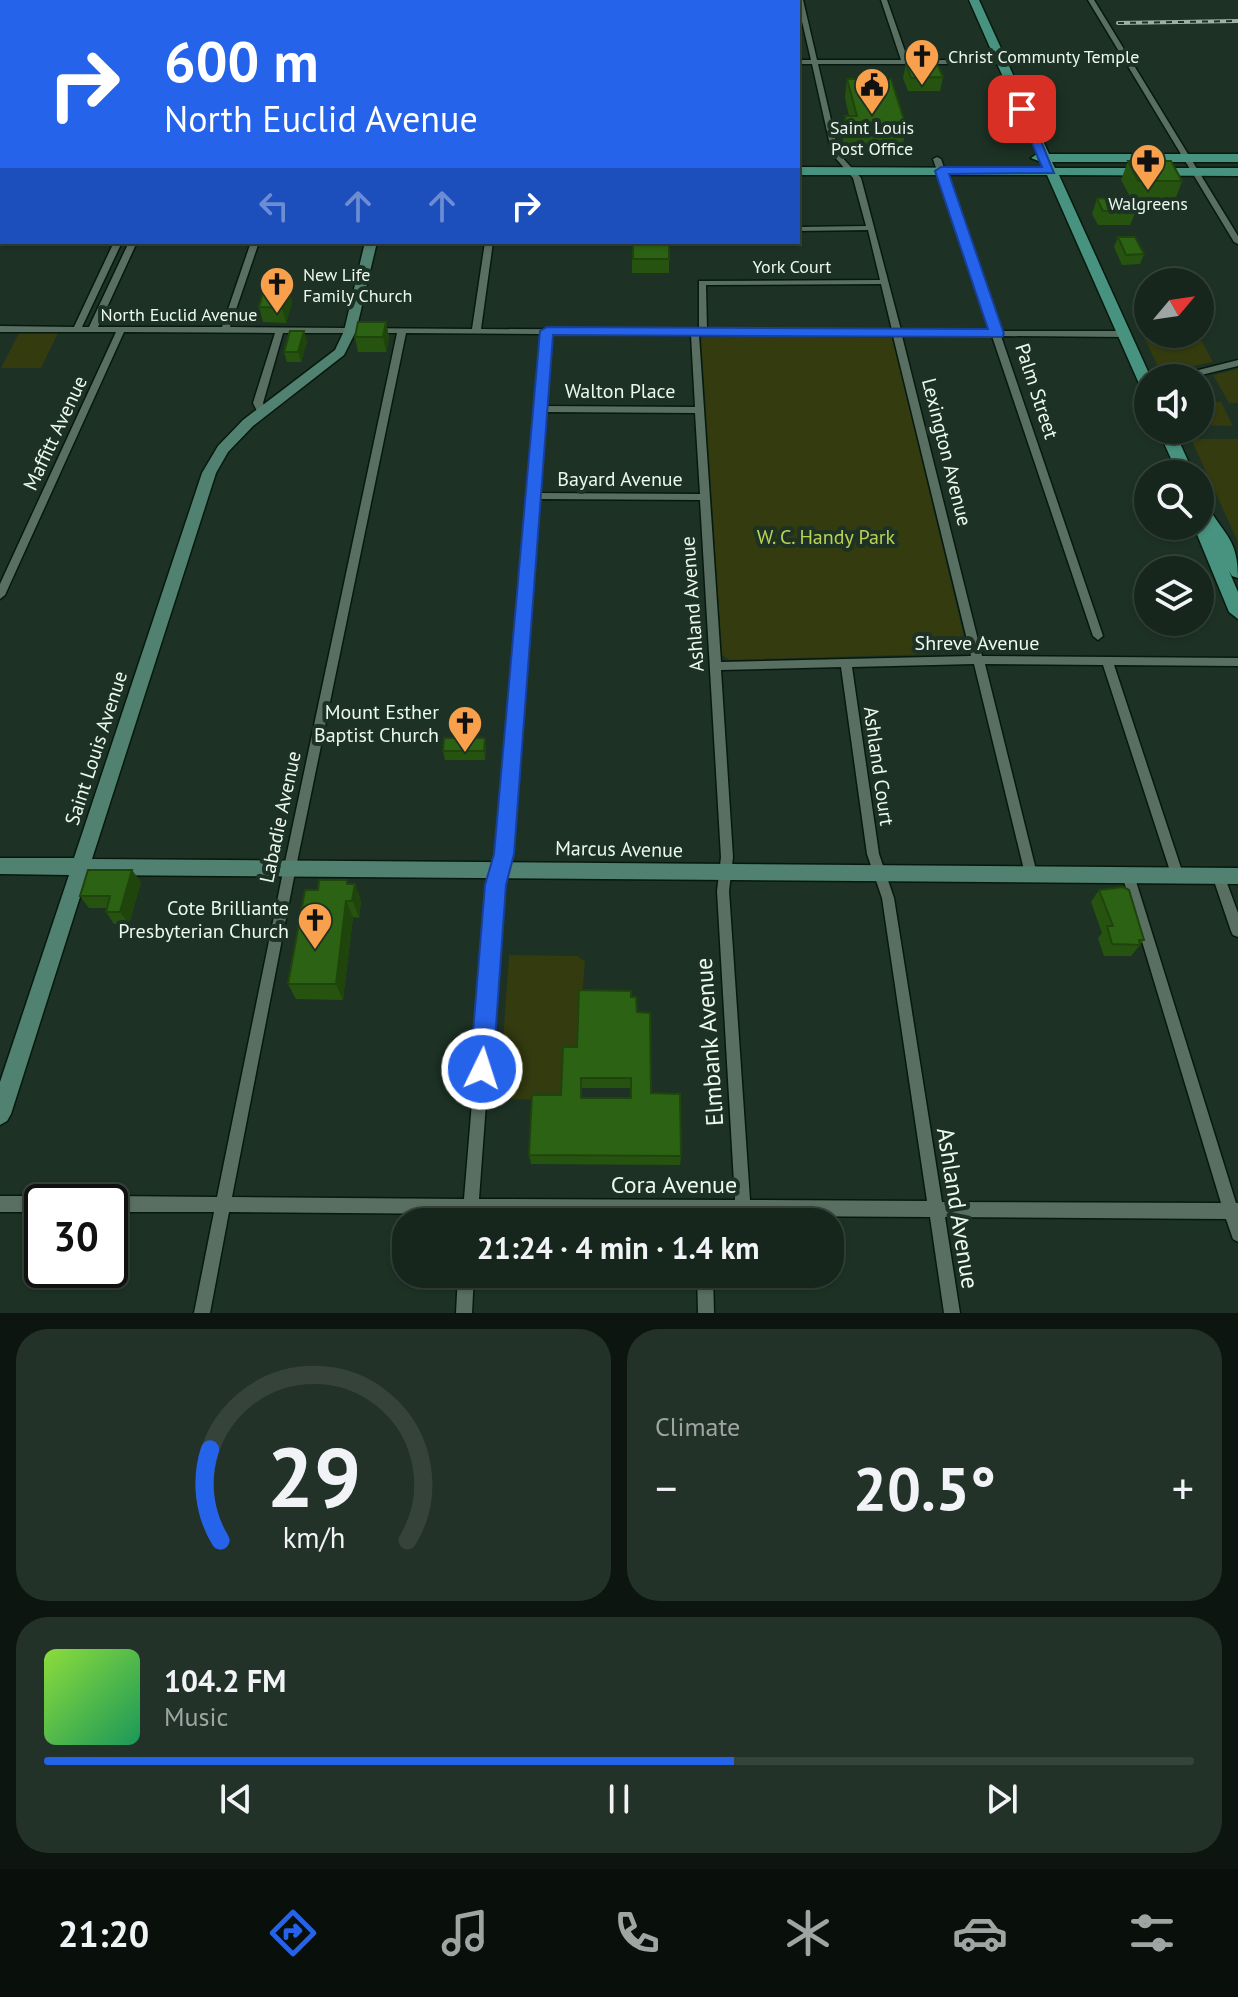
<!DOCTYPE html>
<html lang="en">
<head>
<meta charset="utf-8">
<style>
  body { margin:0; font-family:"PT Sans",sans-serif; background:#233229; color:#f1f3f6; height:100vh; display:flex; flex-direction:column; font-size:30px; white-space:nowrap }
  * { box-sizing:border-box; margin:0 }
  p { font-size:26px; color:#9ea5a3 }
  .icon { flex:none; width:44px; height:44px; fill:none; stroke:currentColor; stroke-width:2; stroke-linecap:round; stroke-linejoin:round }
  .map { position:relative; height:1313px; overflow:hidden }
  .panel { display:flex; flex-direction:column; gap:16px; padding:16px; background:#0c150f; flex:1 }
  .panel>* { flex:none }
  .guide { position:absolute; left:0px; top:0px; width:800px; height:244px; box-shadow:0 2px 6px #0004,0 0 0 2px #35433b; background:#2563eb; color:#fff; overflow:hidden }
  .needle { width:52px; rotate:61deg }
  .fabs { position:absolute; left:1134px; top:268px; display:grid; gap:16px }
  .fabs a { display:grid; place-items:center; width:80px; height:80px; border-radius:50%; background:#16261c; box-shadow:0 2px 6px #0004,0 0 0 2px #35433b; font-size:40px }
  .speed { position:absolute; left:24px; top:1184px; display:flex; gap:16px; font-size:40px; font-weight:700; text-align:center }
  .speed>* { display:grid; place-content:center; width:104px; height:104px; border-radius:50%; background:#16261c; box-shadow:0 2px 6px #0004,0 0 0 2px #35433b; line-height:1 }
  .speed .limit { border:4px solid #111; border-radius:12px; background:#fff; color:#111 }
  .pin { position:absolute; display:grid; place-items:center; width:68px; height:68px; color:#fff; margin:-34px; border-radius:16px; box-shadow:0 4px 12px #0006 }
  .me { position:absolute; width:88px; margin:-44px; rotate:4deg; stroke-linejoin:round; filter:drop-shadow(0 0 6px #0008) }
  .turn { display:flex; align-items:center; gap:28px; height:168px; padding:0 32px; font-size:36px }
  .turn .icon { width:104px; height:104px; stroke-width:2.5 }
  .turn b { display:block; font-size:56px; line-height:68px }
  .lanes { display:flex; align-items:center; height:76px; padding:0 32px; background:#0003; justify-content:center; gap:40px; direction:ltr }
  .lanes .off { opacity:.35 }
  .big { font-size:60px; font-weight:700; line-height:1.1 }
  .panel .tile { flex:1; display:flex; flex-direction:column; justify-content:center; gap:12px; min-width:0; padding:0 28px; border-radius:32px; background:#233229 }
  .panel .dial { align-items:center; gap:0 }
  .dial svg { height:208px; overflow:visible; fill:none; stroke:#35433b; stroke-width:7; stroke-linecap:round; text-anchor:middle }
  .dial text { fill:#f1f3f6; stroke:none }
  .song { display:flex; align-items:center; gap:24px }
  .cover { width:96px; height:96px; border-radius:12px; background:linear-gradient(135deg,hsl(90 70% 55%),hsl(150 70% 35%)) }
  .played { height:8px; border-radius:4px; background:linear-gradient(90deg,#2563eb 60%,#35433b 60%) }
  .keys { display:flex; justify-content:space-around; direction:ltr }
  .heat { display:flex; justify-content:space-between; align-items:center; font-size:44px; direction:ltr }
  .panel .tiles { flex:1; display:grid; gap:16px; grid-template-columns:1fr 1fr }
  .tile:last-child { grid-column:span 2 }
  .trip { position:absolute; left:392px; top:1208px; width:452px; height:80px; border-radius:32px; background:#16261c; box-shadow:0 2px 6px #0004,0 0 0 2px #35433b; font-weight:700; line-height:80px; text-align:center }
  .dock { display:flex; height:128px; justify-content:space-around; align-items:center; background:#090f0b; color:#9ea5a3 }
  .dock .icon { width:56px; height:56px }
  .dock .current { color:#2563eb }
  .dock b { font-size:36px; color:#f1f3f6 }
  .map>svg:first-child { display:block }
  .green { fill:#333b0f }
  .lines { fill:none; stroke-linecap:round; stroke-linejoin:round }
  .street-casing { stroke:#06190e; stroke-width:3 }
  .secondary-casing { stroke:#06190e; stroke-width:3 }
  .primary-casing { stroke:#06190e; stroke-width:3 }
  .street { fill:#596f61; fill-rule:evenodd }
  .secondary { fill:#518170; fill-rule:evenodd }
  .primary { fill:#48937f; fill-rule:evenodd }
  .rail-casing { stroke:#a1b0a6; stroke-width:4 }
  .rail { stroke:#1d3225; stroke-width:2; stroke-dasharray:6; stroke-linecap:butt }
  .wall { fill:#265410; fill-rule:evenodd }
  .shaded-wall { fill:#1f450d }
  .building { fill:#2c6213; stroke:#1f450d; stroke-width:2; fill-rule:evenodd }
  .route { fill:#2563eb; stroke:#184099; stroke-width:2 }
  .labels { text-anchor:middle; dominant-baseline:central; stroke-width:8; stroke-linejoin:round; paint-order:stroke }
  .far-poi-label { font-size:18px; fill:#ecf8f0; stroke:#1d3225; text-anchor:start }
  .far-street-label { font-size:18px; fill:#ecf8f0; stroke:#1d3225 }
  .street-label { font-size:20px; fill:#ecf8f0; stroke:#1d3225 }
  .park-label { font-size:20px; fill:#bbd355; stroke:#1d3225 }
  .poi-label { font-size:20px; fill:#ecf8f0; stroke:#1d3225; text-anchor:end }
  .near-street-label { font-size:24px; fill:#ecf8f0; stroke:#1d3225 }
</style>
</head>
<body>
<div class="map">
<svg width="1238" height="1313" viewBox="0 0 1238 1313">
  <rect width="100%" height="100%" fill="#1d3225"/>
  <path class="green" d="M1132,312H1148V334H1198L1213,362L1161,373Z
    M19,333H58L41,368H1Z
    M706,335L892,337L968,653L729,660L722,655L701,338Z
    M1238,369V403H1229L1213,375Z
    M1200,396L1203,402H1221L1233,426L1200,425Z
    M1191,439H1238V542Z
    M509,955L577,956L585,961L577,1058L563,1100L499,1099Z"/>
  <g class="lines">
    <g class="street-casing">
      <path id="street" d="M47,0H53L52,2H46Z
        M142,0H148L147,2H141Z
        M237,0H243L242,2H236Z
        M333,0H339L338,2H332Z
        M519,0H634L631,2H522Z
        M713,0H719V2H713Z
        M797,0H803L817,60H901L881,0H887L908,60H1001L1004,62L1001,64H818L839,154L861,178L901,330L991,331L933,159L937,157L941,159L999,331H1125L1129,334L1125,337L1001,336L1103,636L1098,640L1093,636L992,336H902L982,656L1238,658V666L1114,665L1183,874L1181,878L1177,880L1173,878L1171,874L1103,665L985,664L1037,874L1035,878L1031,880L1027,878L1025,874L974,664L852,667L879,854L894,898L942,1202L1221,1203L1122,875L1124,871L1128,869L1132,871L1134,875L1236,1203H1238V1242L1233,1239L1226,1219L945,1217L960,1313H944L930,1217L478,1214V1222H462L463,1214L229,1212L210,1313H194L214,1212H110V1202H103L105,1199L110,1196L217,1197L284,867L397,333H283L263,403L266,411L261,414L258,413L253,403L275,333L124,332L5,595L0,599V584L116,332H0V326L74,327L114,242H122L82,327H89L129,242H137L98,327H222L251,242H259L230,327L472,329L485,242H493L481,329L699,330V281L880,280L868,230L798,231V227L866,226L853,178L832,154L812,64H798V60H811ZM881,284L892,330H707L706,285ZM406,333L542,334L498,854L490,885L464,1199L232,1197L296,867ZM551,334L691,335L695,407L545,406ZM699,335L893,336L971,656L721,662ZM545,412L695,413L700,494L539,493ZM538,499L700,500L721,857L717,891L735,1200L479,1199L502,885L510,854ZM841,667L867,854L882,898L927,1201L750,1200L729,891L733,857L721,670Z
        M1088,0H1094L1238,236V244L1234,242Z
        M2,64V70L0,71V65Z
        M0,235H2L3,242L0,243Z
        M1238,360V366L1189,378H1174L1175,376Z
        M1218,869L1222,871L1224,875L1238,913V937L1233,935L1231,931L1212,875L1214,871Z
        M0,1196H42L47,1199L49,1202H42V1212H0Z
        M458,1274H474L472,1313H456Z
        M697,1274H713L714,1313H698Z"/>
    </g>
    <g class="secondary-casing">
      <path id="secondary" d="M365,242H377L356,331L344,355L253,426L228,452L216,473L92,859L1238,868V884L87,875L11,1114L7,1121L0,1125V1082L69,875L0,874V858H74L202,473L218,446L243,420L335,350L344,331Z"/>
    </g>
    <g class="primary-casing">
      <path id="primary" d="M969,0H979L1049,154H1238V162H1052L1055,168H1238V176L1059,175L1151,378H1148V393L1141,388L1047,175H798V167L1043,168L1041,162L1031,158L1037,154Z
        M0,161H2V169H0Z
        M1158,430H1174L1194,474H1178Z
        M1200,501L1206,503C1223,535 1238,537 1238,578L1232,576L1229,571L1238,592V619L1229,612L1196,532L1200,526Z"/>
    </g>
    <use href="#street" class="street"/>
    <use href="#secondary" class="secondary"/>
    <use href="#primary" class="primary"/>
    <g class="rail-casing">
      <path id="rail" d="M1118,23L1238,21"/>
    </g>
    <use href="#rail" class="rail"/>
  </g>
  <path class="wall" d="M906,64L931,66L943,77L940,91H908L903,78Z
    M847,79L906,126L903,145H844L842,135L845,116H849L845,98Z
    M1128,161L1182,181L1175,200H1132L1121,180Z
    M1097,199L1136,211L1130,225H1098L1092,214Z
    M1118,237L1144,254L1140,264L1122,265L1114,247Z
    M632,242L669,259V273H632Z
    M288,288L292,303L286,323L263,322L259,307Z
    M386,322L389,337L386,352H358L355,337Z
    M307,341L301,362H287L284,352Z
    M486,747L485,760H445L443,751Z
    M347,880L349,884H355L361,901L359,918L353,917L343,1000L296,999L288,984L318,890Z
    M141,882L129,924H114L106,912L107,908H89L80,896Z
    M1099,890L1144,940L1131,956H1104L1098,938L1102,933L1091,902Z
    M631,997L637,1012L651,1093L681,1156L680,1165L531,1164L529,1155L561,1095L577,1047ZM582,1088H631V1098H582Z"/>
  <path class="shaded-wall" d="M288,288L292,303L286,323L282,308Z
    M386,322L389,337L386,352L383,337Z
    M304,331L307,341L301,362L298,352Z
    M485,738L486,747L485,760L484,751Z
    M132,870L141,882L129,924L120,912Z
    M347,880L353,896L355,884L361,901L359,918L347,884Z
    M346,901L353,917L343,1000L336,984Z"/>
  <path class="building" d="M929,62L931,66H938L943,77L911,78L906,64Z
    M847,79H891L906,126H847L845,116H857Z
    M1128,161H1171L1182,181H1138Z
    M1100,198L1130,199L1136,211H1103L1097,199Z
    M1118,237H1135L1144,254L1126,255Z
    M633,242H669V259H633Z
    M275,288H288L282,308L259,307L263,293Z
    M358,322H386L383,337H355Z
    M290,331H304L298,352H284Z
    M444,738H485L484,751H443Z
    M88,870H132L120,912H106L110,896H80Z
    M319,880H347V884H355L352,901H346L336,984H288L305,890H318Z
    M1123,887L1129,890L1144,940H1139L1140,945L1112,944L1107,926H1113L1099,890Z
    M579,990L631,991V997H636L637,1012L650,1013L651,1093L680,1094L681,1156L529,1155L532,1095H561L563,1047H577ZM581,1078H631V1098H581Z"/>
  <path class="route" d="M1022,106L1028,109L1054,173L949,174L1004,334L1002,337L553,335L514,854L506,885L493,1069L490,1077L482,1080L474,1077L470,1069L485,885L494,854L540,331L547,327L988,329L935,171L941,167H1042L1017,109Z"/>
  <defs>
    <g id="church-pin" transform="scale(1.8)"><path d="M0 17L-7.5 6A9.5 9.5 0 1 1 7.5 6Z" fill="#f8a04b" stroke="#1d3225"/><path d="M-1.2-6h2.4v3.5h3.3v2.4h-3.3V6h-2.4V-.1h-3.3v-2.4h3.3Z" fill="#111"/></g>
    <g id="civic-pin" transform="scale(1.8)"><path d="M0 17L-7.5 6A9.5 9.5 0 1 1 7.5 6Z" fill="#f8a04b" stroke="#1d3225"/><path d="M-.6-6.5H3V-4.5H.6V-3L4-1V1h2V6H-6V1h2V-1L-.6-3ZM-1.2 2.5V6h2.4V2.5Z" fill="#111"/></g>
    <g id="pharmacy-pin" transform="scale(1.8)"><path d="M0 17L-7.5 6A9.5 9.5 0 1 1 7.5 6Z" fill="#f8a04b" stroke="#1d3225"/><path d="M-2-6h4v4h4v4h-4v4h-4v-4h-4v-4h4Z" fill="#111"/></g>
  </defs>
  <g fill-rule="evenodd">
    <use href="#church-pin" x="922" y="56"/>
    <use href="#civic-pin" x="872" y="85"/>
    <use href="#pharmacy-pin" x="1148" y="161"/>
    <use href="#church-pin" x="277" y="284"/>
    <use href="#church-pin" x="465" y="723"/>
    <use href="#church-pin" x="315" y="920"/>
  </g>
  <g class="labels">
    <g class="far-poi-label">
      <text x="948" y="56">Christ Communty Temple</text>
      <text x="872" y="127" text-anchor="middle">Saint Louis<tspan x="872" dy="21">Post Office</tspan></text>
      <text x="1148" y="203" text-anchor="middle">Walgreens</text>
      <text x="303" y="274">New Life<tspan x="303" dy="21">Family Church</tspan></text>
    </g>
    <g class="far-street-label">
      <text x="792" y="266">York Court</text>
      <text x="179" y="314">North Euclid Avenue</text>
    </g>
    <g class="street-label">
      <text x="620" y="391">Walton Place</text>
      <text transform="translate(1037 391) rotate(72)">Palm Street</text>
      <text transform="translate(55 433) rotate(-65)">Maffitt Avenue</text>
      <text transform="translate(947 452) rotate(76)">Lexington Avenue</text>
      <text x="620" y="479">Bayard Avenue</text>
      <text transform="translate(692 604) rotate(-94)">Ashland Avenue</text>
      <text x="977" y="643">Shreve Avenue</text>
      <text transform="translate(96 748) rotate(-72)">Saint Louis Avenue</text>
      <text transform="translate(879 766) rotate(82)">Ashland Court</text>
      <text transform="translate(280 817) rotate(-78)">Labadie Avenue</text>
      <text transform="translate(619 849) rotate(1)">Marcus Avenue</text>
    </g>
    <g class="park-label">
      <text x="826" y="537">W. C. Handy Park</text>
    </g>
    <g class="poi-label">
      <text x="439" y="712">Mount Esther<tspan x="439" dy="23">Baptist Church</tspan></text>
      <text x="289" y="908">Cote Brilliante<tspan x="289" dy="23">Presbyterian Church</tspan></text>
    </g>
    <g class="near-street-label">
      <text transform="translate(709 1042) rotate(-94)">Elmbank Avenue</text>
      <text x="674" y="1184">Cora Avenue</text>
      <text transform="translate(958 1208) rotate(81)">Ashland Avenue</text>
    </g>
  </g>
</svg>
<div class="fabs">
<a><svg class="needle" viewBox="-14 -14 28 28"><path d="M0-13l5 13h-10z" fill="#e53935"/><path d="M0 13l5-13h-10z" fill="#9ea5a3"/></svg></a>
<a><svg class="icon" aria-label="sound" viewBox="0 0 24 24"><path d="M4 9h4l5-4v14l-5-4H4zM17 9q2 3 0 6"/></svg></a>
<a><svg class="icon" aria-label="search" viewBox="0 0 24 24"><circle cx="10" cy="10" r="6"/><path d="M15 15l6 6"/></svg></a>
<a><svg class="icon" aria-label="layers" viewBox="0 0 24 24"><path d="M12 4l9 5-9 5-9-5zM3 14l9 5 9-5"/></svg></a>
</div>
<div class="speed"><div class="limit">30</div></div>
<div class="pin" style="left:1022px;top:109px;background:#d93025"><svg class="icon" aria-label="arrive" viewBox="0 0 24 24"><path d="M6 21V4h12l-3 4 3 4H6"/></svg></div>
<svg class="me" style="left:482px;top:1069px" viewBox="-20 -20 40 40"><circle r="17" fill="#2563eb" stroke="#fff" stroke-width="3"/><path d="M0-11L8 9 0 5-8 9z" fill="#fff"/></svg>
<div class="trip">21:24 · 4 min · 1.4 km</div>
<div class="guide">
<div class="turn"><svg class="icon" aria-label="right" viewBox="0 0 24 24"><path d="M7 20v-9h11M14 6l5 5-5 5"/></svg><div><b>600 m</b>North Euclid Avenue</div></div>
<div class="lanes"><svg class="icon off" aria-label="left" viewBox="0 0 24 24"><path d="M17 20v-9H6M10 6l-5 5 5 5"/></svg><svg class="icon off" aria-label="ahead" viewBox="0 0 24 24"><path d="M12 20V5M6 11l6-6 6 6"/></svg><svg class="icon off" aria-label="ahead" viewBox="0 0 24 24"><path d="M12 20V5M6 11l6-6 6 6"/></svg><svg class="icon" aria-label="right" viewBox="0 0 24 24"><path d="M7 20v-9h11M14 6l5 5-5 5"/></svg></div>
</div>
</div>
<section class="panel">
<div class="tiles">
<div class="tile dial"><svg viewBox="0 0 100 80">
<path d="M14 69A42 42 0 1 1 86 69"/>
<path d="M14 69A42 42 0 0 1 10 34" stroke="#2563eb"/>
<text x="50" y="56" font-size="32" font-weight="700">29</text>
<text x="50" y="72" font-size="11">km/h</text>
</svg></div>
<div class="tile"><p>Climate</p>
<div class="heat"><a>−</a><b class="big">20.5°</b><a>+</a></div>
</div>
<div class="tile">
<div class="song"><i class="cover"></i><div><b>104.2 FM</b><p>Music</p></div></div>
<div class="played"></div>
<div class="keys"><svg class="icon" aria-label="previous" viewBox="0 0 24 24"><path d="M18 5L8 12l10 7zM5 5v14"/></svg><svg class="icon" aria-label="pause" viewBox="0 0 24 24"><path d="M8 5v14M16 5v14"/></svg><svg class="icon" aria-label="next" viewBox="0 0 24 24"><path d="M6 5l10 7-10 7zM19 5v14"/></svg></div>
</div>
</div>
</section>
<nav class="dock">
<b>21:20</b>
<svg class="icon current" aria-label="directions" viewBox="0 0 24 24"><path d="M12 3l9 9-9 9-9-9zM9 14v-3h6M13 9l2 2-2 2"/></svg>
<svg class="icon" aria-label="music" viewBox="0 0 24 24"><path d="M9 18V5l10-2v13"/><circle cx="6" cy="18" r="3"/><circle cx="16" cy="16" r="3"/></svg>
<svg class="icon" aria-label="phone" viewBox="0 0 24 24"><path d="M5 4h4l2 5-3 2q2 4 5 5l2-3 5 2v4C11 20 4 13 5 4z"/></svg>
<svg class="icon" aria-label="climate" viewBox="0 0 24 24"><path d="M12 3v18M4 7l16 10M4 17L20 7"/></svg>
<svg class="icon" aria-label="car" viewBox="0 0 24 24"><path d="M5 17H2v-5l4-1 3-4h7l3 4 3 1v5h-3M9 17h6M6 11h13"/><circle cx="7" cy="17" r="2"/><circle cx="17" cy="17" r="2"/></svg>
<svg class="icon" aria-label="filters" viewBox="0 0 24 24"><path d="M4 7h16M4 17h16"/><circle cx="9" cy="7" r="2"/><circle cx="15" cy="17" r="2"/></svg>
</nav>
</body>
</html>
